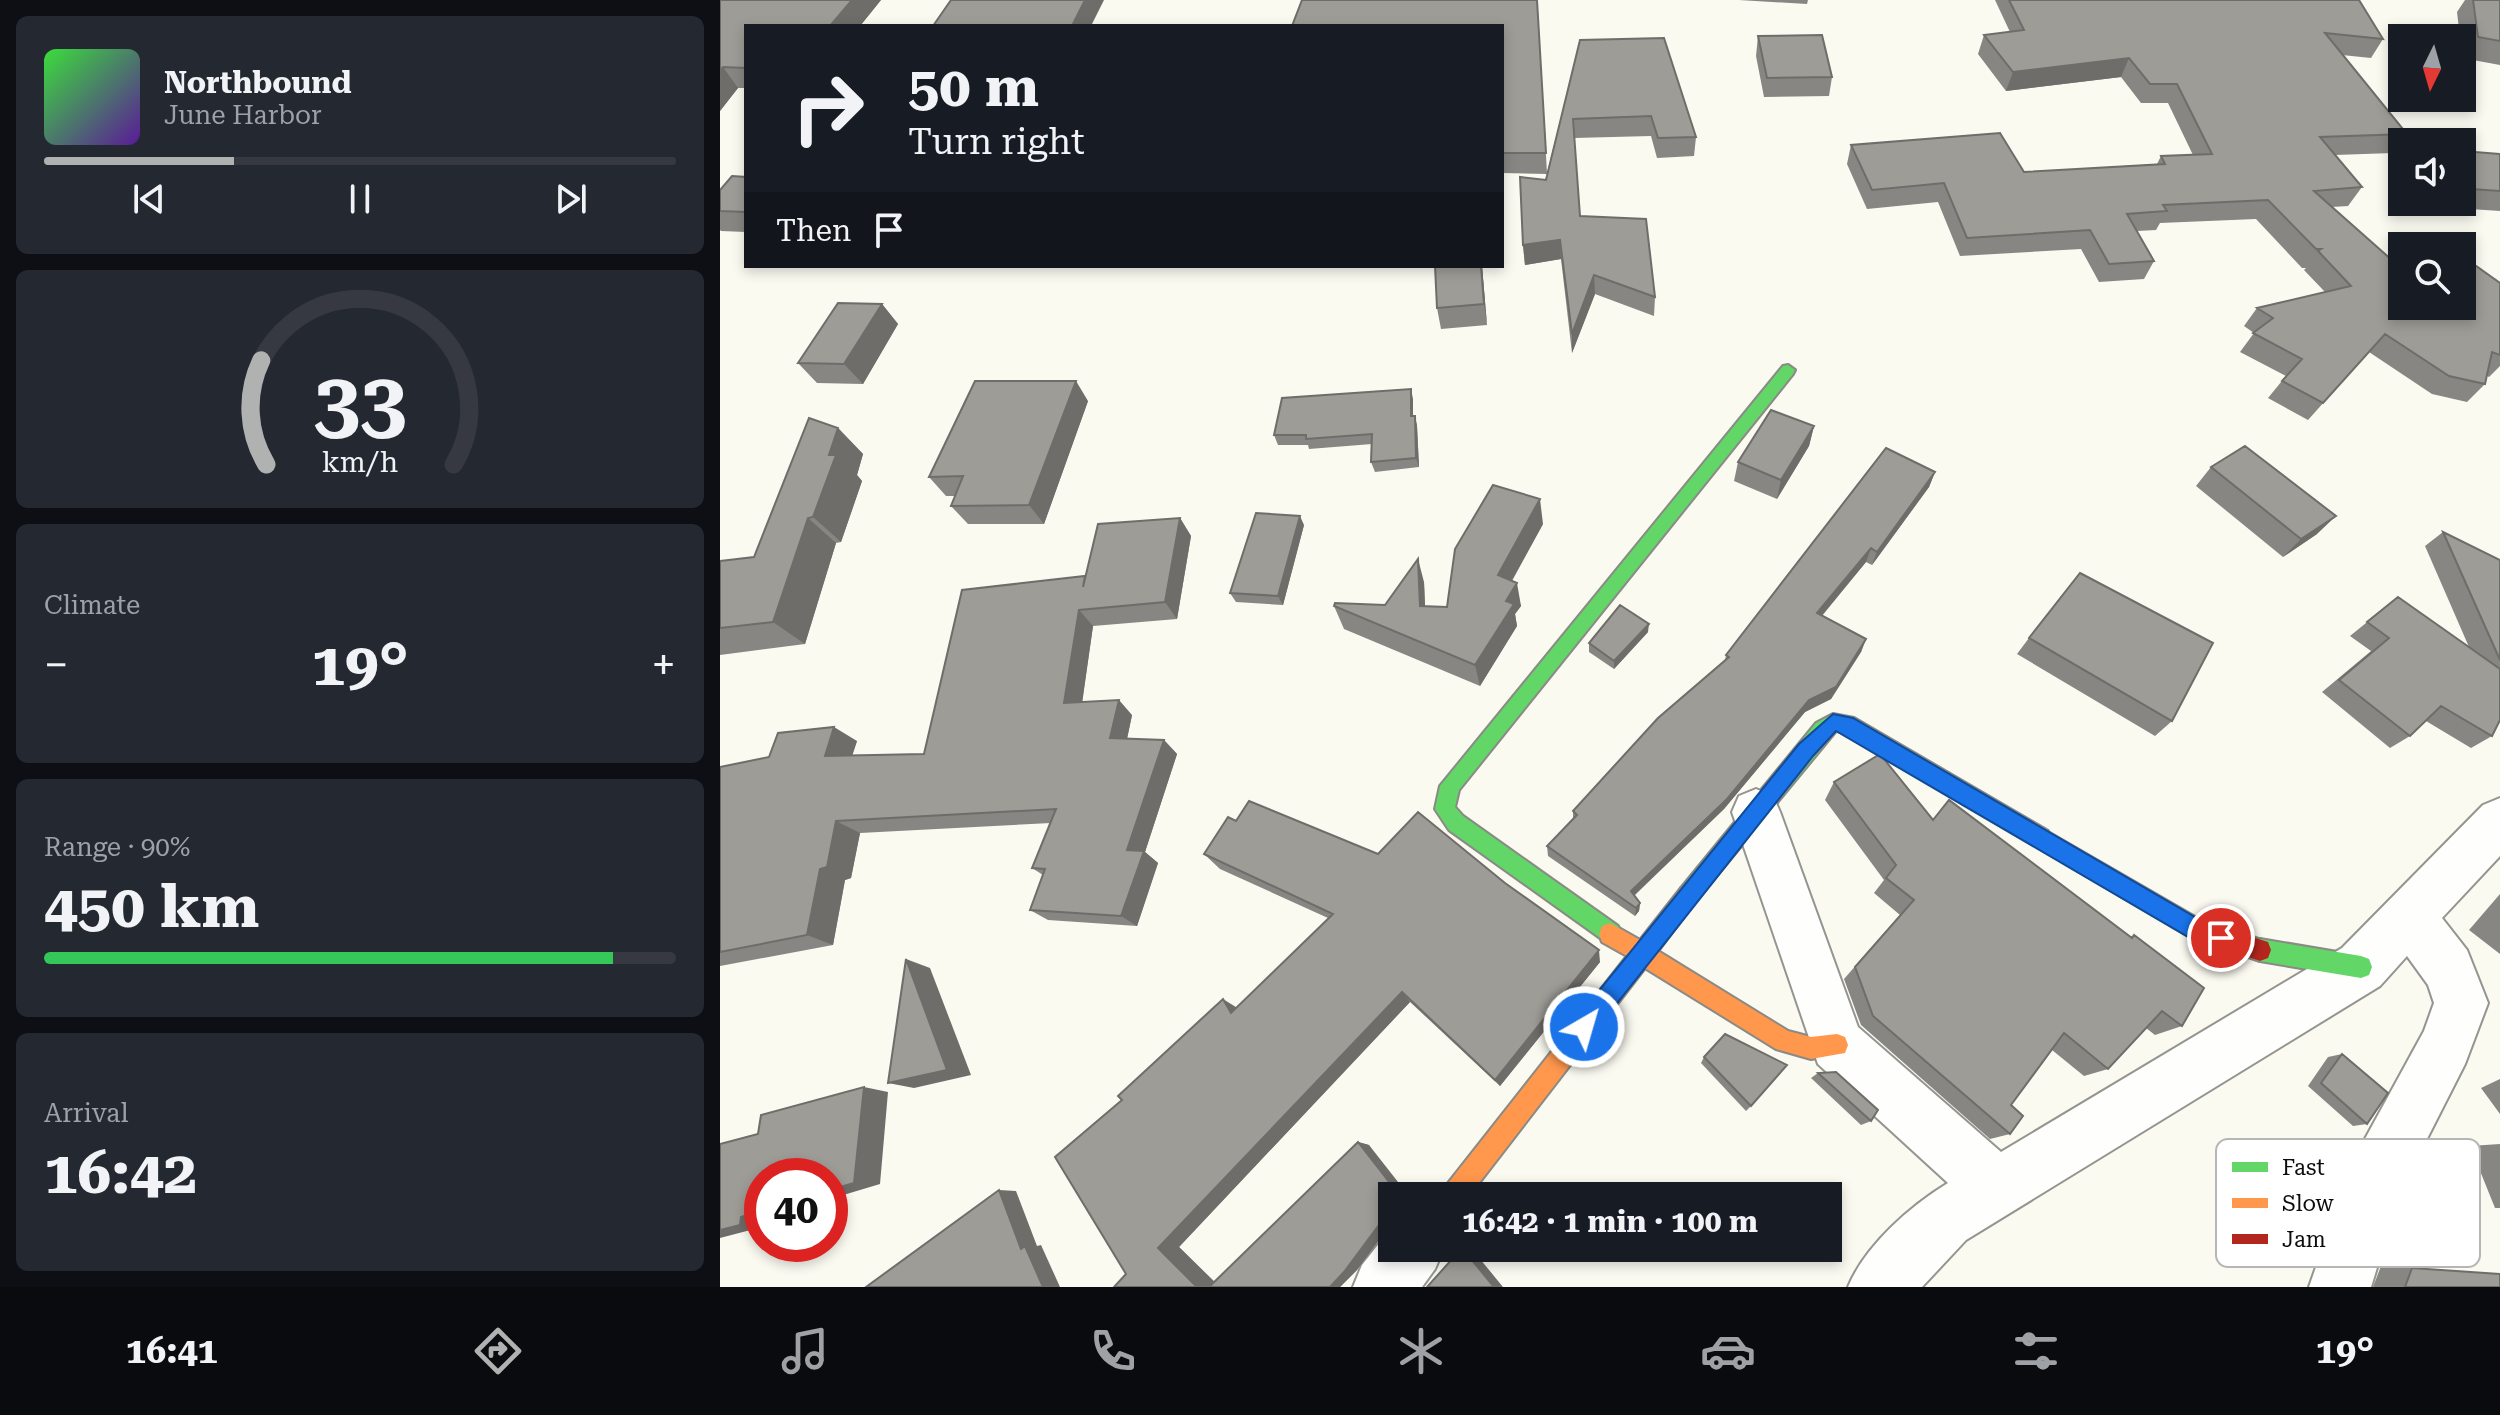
<!DOCTYPE html>
<html lang="en">
<head>
<meta charset="utf-8">
<style>
  body { margin:0; font-family:"Roboto Serif",serif; background:#242831; color:#f1f3f6; height:100vh; display:flex; flex-direction:column; font-size:30px; white-space:nowrap }
  * { box-sizing:border-box; margin:0 }
  p { font-size:26px; color:#9ea1a6 }
  .icon { flex:none; width:44px; height:44px; fill:none; stroke:currentColor; stroke-width:2; stroke-linecap:round; stroke-linejoin:round }
  .map { position:relative; flex:1; overflow:hidden }
  .details { display:flex; flex-direction:column; gap:16px; padding:16px; background:#0d0f14; width:720px }
  .details>* { flex:none }
  .guide { position:absolute; left:24px; top:24px; width:760px; height:244px; border-radius:0px; box-shadow:0 4px 12px #0003; background:#171b24; color:#f1f3f6; overflow:hidden }
  .needle { width:52px; rotate:185deg }
  .buttons { position:absolute; left:1668px; top:24px; display:grid; gap:16px }
  .buttons a { display:grid; place-items:center; width:88px; height:88px; border-radius:0px; background:#171b24; box-shadow:0 4px 12px #0003; font-size:40px }
  .speed { position:absolute; left:24px; top:1158px; display:flex; gap:16px; font-size:40px; font-weight:700; text-align:center }
  .speed>* { display:grid; place-content:center; width:104px; height:104px; border-radius:50%; background:#171b24; box-shadow:0 4px 12px #0003; line-height:1 }
  .speed .limit { border:12px solid #d22; background:#fff; color:#111 }
  .pin { position:absolute; display:grid; place-items:center; width:68px; height:68px; color:#fff; margin:-34px; border:4px solid #fff; border-radius:50%; box-shadow:0 2px 8px #0007 }
  .me { position:absolute; width:88px; margin:-44px; rotate:38deg; stroke-linejoin:round; filter:drop-shadow(0 0 6px #0008) }
  .turn { display:flex; align-items:center; gap:28px; height:168px; padding:0 32px; font-size:36px }
  .turn .icon { width:104px; height:104px; stroke-width:2.5 }
  .turn b { display:block; font-size:56px; line-height:68px }
  .then { display:flex; align-items:center; height:76px; padding:0 32px; background:#0003; gap:16px; font-size:30px }
  .big { font-size:60px; font-weight:700; line-height:1.1 }
  .details .card { flex:1; display:flex; flex-direction:column; justify-content:center; gap:12px; min-width:0; padding:0 28px; border-radius:12px; background:#242831 }
  .details .dial { align-items:center; gap:0 }
  .dial svg { height:208px; overflow:visible; fill:none; stroke:#363941; stroke-width:7; stroke-linecap:round; text-anchor:middle }
  .dial text { fill:#f1f3f6; stroke:none }
  .song { display:flex; align-items:center; gap:24px }
  .cover { width:96px; height:96px; border-radius:12px; background:linear-gradient(135deg,hsl(120 70% 55%),hsl(270 70% 35%)) }
  .played { height:8px; border-radius:4px; background:linear-gradient(90deg,#b0b1b1 30%,#363941 30%) }
  .keys { display:flex; justify-content:space-around; direction:ltr }
  .heat { display:flex; justify-content:space-between; align-items:center; font-size:44px; direction:ltr }
  .charge { height:12px; border-radius:6px; background:linear-gradient(90deg,#34c759 90%,#363941 0) }
  .trip { position:absolute; left:658px; top:1182px; width:464px; height:80px; border-radius:0px; background:#171b24; box-shadow:0 4px 12px #0003; font-weight:700; line-height:80px; text-align:center }
  .tab-bar { display:flex; height:128px; justify-content:space-around; align-items:center; background:#090b0e; color:#9ea1a6 }
  .tab-bar .icon { width:56px; height:56px }
  .tab-bar .current { color:#b0b1b1 }
  .tab-bar b { font-size:36px; color:#f1f3f6 }
  main { display:flex; flex:1; min-height:0 }
  .map>svg:first-child { display:block }
  .lines { fill:none; stroke-linecap:round; stroke-linejoin:round }
  .street-casing { stroke:#949490; stroke-width:4 }
  .fast-casing { stroke:#8a8a86; stroke-width:4 }
  .slow-casing { stroke:#8a8a86; stroke-width:4 }
  .jam-casing { stroke:#8a8a86; stroke-width:4 }
  .street { fill:#fefefd; fill-rule:evenodd }
  .fast { fill:#63d668; fill-rule:evenodd }
  .slow { fill:#ff974d; fill-rule:evenodd }
  .jam { fill:#b3261e; fill-rule:evenodd }
  .wall { fill:#878682 }
  .shaded-wall { fill:#6e6d6a }
  .building { fill:#9d9c97; stroke:#6e6d6a; stroke-width:2 }
  .route { fill:#1a73e8; stroke:#114b97; stroke-width:2 }
  .key { fill:#fff; stroke:#b6b6b6; stroke-width:2 }
  .key-label { font-size:22px; fill:#0d0d0d }
</style>
</head>
<body>
<main>
<section class="details">
<div class="card">
<div class="song"><i class="cover"></i><div><b>Northbound</b><p>June Harbor</p></div></div>
<div class="played"></div>
<div class="keys"><svg class="icon" aria-label="previous" viewBox="0 0 24 24"><path d="M18 5L8 12l10 7zM5 5v14"/></svg><svg class="icon" aria-label="pause" viewBox="0 0 24 24"><path d="M8 5v14M16 5v14"/></svg><svg class="icon" aria-label="next" viewBox="0 0 24 24"><path d="M6 5l10 7-10 7zM19 5v14"/></svg></div>
</div>
<div class="card dial"><svg viewBox="0 0 100 80">
<path d="M14 69A42 42 0 1 1 86 69"/>
<path d="M14 69A42 42 0 0 1 12 29" stroke="#b0b1b1"/>
<text x="50" y="56" font-size="32" font-weight="700">33</text>
<text x="50" y="72" font-size="11">km/h</text>
</svg></div>
<div class="card"><p>Climate</p>
<div class="heat"><a>−</a><b class="big">19°</b><a>+</a></div>
</div>
<div class="card"><p>Range · 90%</p><b class="big">450 km</b><div class="charge"></div></div>
<div class="card"><p>Arrival</p><b class="big">16:42</b></div>
</section>
<div class="map">
<svg width="1780" height="1287" viewBox="0 0 1780 1287">
  <rect width="100%" height="100%" fill="#fafaf1"/>
  <g class="lines">
    <g class="street-casing">
      <path id="street" d="M1036,789L1053,796L1060,812L1138,1027L1281,1152L1622,948L1763,805L1780,798V856L1722,918L1747,950L1768,1003L1745,1064L1681,1190L1651,1287H1589L1634,1159L1704,1031L1714,1003L1708,985L1687,956L1660,986L1246,1240L1202,1287H1128C1145,1246 1190,1206 1228,1183L1098,1064L1012,812L1019,796Z
        M672,1227V1248H724L715,1269L702,1287H633L642,1265Z"/>
    </g>
    <g class="fast-casing">
      <path id="fast" d="M1068,365L1075,370L1073,374L739,790L735,807L743,816L898,926L901,934L898,942L890,945L729,830L715,809L720,786L1063,366Z
        M1113,714L1134,718L1328,831L1331,838L1328,845L1321,848L1314,845L1124,732L1116,731L975,902L968,905L961,902L958,895L961,888L1096,723Z
        M1540,939L1641,956L1649,959L1652,967L1649,975L1641,978L1540,961L1532,958L1529,950L1532,942Z"/>
    </g>
    <g class="slow-casing">
      <path id="slow" d="M968,885L975,888L978,895L975,902L938,951L1068,1031L1091,1037L1117,1034L1125,1037L1128,1045L1125,1053L1091,1059L1056,1049L925,968L749,1196H722L725,1187L907,956L882,942L879,934L882,926L890,923L920,940L961,888Z"/>
    </g>
    <g class="jam-casing">
      <path id="jam" d="M1321,828L1482,921L1548,942L1551,950L1548,958L1540,961L1470,937L1314,845L1311,838L1314,831Z"/>
    </g>
    <use href="#street" class="street"/>
    <use href="#fast" class="fast"/>
    <use href="#slow" class="slow"/>
    <use href="#jam" class="jam"/>
  </g>
  <path class="wall" d="M0,0H161L140,26H26V88H18L0,111Z
    M817,0L827,173L860,40L976,137L974,156L937,158L931,136L854,138L860,216L935,297L934,316L875,294L852,353L841,259L805,265L803,245L827,174L782,173V26Z
    M1019,0H1088L1087,4Z
    M1275,0H1639L1663,39L1651,58L1622,55L1687,134L1673,153L1615,155L1642,187L1628,206L1612,207L1682,306L1780,283V366L1769,377L1767,376L1765,384L1747,402L1712,394L1649,352L1588,420L1548,398L1566,376L1520,352L1534,333L1524,326L1537,308L1605,292L1584,270L1586,268H1582L1536,219L1440,223L1436,230L1417,231L1434,261L1424,279L1379,282L1361,249L1240,256L1218,202L1147,209L1127,164L1131,145L1304,172L1437,164L1441,156L1473,155L1448,103H1421L1401,77L1286,91L1258,54L1264,35L1290,32Z
    M1745,0H1780V65L1742,58V38H1740L1737,12Z
    M1038,36L1112,77L1109,96L1044,97L1036,56Z
    M1742,151L1780,154V211L1735,208L1732,202H1742Z
    M26,177V232L1,231L0,230V190Z
    M762,266L767,325L721,329L717,308Z
    M162,304L178,324L143,384L97,383L78,363Z
    M693,399V416H695L697,426L699,467L655,472L651,462L652,444L589,449L588,445H558L554,435Z
    M368,401L324,524H248L231,506L235,496H226L209,477Z
    M1094,426L1089,446L1057,499L1014,481L1018,462Z
    M118,428L143,454L137,475L142,481L121,542L116,543L85,644L0,655V561L34,557Z
    M1491,467L1597,534L1563,557L1476,486Z
    M1215,472L1209,487L1152,565L1146,562L1102,616L1146,639L1141,652L1111,699L1085,712L1004,809L914,896L920,903L919,911L915,916L828,856L827,846L853,818V811L1005,660L1006,655Z
    M460,518L471,536L457,619L373,626L362,702L412,715L407,739L444,740L457,754L425,852L438,863L417,926L328,920L310,910L323,875L312,868L331,823L140,833L131,878L125,880L113,945L0,966V767L137,741L132,755L204,754L365,576Z
    M823,524L792,581L801,606L795,614L797,626L760,686L624,629L614,606L665,605L704,582L705,606L727,607Z
    M584,525L563,605L516,602L510,593Z
    M1723,532L1780,560V720L1772,736L1751,748L1706,721L1690,736L1670,748L1602,692L1651,651L1630,636L1678,597L1749,647L1705,546Z
    M928,632L894,669L869,652V643Z
    M1309,638L1452,721L1435,736L1297,654Z
    M1114,782L1213,820L1410,937L1414,935L1462,1026L1435,1035L1426,1028L1388,1069L1364,1076L1332,1050L1291,1105L1290,1134L1270,1139L1141,1025L1124,979L1180,915L1154,893L1164,880L1105,800Z
    M484,854L880,962L780,1086L690,1002L459,1247L494,1282L638,1142L649,1145L672,1196V1229H667L637,1270L620,1287H394L406,1274L608,918L500,869Z
    M1780,894V954L1749,930Z
    M1622,1054L1647,1124L1633,1126L1588,1086L1608,1057Z
    M984,1057L1031,1106L1026,1111L981,1063Z
    M1098,1073L1151,1121L1141,1125L1091,1078Z
    M1780,1079V1114L1761,1088Z
    M1780,1144V1208H1775L1750,1146Z
    M1661,1266L1692,1268L1780,1287H1653Z"/>
  <path class="shaded-wall" d="M132,0H161L140,26H110Z
    M365,0H384L371,26H352Z
    M1409,58L1401,77L1286,91L1293,72Z
    M3,67L18,88L0,111V71Z
    M840,240L841,259L805,265L803,245Z
    M761,266H762L767,325L764,304Z
    M874,275L875,294L852,353V334Z
    M162,304L178,324L143,384L124,364Z
    M356,381L368,401L324,524L309,505Z
    M691,389L693,399V426L691,416Z
    M695,416L697,426L699,467L696,458Z
    M1094,426L1089,446L1057,499L1061,480Z
    M118,428L143,454L137,475L142,481L121,542L93,517L109,455Z
    M1215,472L1209,487L1152,565L1157,552Z
    M820,499L823,524L782,598L778,575Z
    M580,516L584,525L563,605L558,596Z
    M1616,516L1597,534L1563,557L1581,539Z
    M88,518L116,543L85,644L53,622Z
    M460,518L471,536L457,619L445,602Z
    M1151,548L1146,562L1093,626L1097,613Z
    M698,559L704,582L706,629L700,606Z
    M797,583L801,606L795,614L797,626L760,686L755,665L786,601Z
    M359,610L373,626L360,718L344,703Z
    M929,624L928,632L894,669V661Z
    M1146,639L1141,652L1111,699L1085,712L1004,809L910,899L911,891Z
    M399,700L412,715L404,753L390,738Z
    M114,727L137,741L128,769L105,756Z
    M444,740L457,754L425,852L438,863L417,926L401,916L407,850Z
    M116,821L140,833L131,878L125,880L113,945L87,935L100,869Z
    M920,903L919,911L915,916L916,908Z
    M879,950L880,962L780,1086L775,1080Z
    M186,959L210,968L251,1075L194,1088L168,1083Z
    M682,992L690,1002L459,1247L500,1287H477L438,1248Z
    M503,999L519,1009L511,1013Z
    M144,1087L168,1092L160,1184L110,1199V1190Z
    M638,1142L649,1145L689,1196H680Z
    M279,1190L296,1191L317,1246L321,1245L340,1287H323L301,1249Z
    M42,1210V1227L0,1238V1230L21,1217Z
    M672,1221V1229H667L637,1270L620,1287H610L659,1225Z
    M742,1248H751L783,1287H774Z"/>
  <path class="building" d="M0,0H132L110,26H26V68L3,67L0,71Z
    M231,0H365L352,26H213Z
    M582,0H817L826,153H782V26H572Z
    M1289,0H1639L1663,39L1605,33L1687,134L1600,137L1642,187L1594,191L1682,269V306H1742V256L1780,283V355L1772,352L1765,384L1729,376L1665,334L1603,403L1562,381L1582,359L1533,333L1553,318L1537,308L1631,286L1598,251L1601,249H1596L1548,200L1443,205L1447,211L1407,214L1434,261L1389,264L1370,230L1247,238L1224,183L1152,190L1131,145L1280,133L1304,172L1445,164L1441,156L1492,154L1457,84H1430L1409,58L1293,72L1264,35L1304,30Z
    M1753,0H1780V41L1758,37Z
    M1102,35L1112,77L1047,78L1038,36Z
    M944,38L976,137L938,138L931,116L853,119L860,216L926,219L935,297L874,275L852,334L840,240L803,245L800,177L826,180L860,40Z
    M1742,151L1780,154V191L1751,189L1742,172Z
    M12,176L26,177V212L0,211V190Z
    M715,266H761L764,304L717,308Z
    M118,303L162,304L124,364L78,363Z
    M255,381H356L309,505L231,506L243,476L209,477Z
    M691,389V416H695L696,458L651,462L652,434L586,439V435H554L562,398Z
    M1051,410L1094,426L1061,480L1018,462Z
    M89,418L118,428L109,455H116L93,517L88,518L53,622L0,628V561L34,557Z
    M1525,446L1616,516L1581,539L1491,467Z
    M1166,448L1215,472L1157,552L1151,548L1097,613L1146,639L1116,687L1089,700L1007,799L911,891L920,903L916,908L827,846L857,815L853,811L938,718L1009,657L1006,655Z
    M773,485L820,499L778,575L797,583L786,601L794,604L755,665L614,606L615,603L665,605L698,559L700,606L727,607L735,549Z
    M536,513L580,516L558,596L510,593Z
    M460,518L445,602L359,610L344,703L399,700L390,738L444,740L407,850L424,851L401,916L310,910L325,869L312,868L336,809L116,821L107,867L100,869L87,935L0,952V767L49,757L58,733L114,727L105,756L204,754L242,590L365,576L363,587L378,524Z
    M1723,532L1780,560V660Z
    M1360,573L1493,643L1452,721L1309,638Z
    M1678,597L1780,669V720L1772,736L1721,706L1690,736L1619,680L1669,638L1647,622Z
    M900,605L929,624L894,661L869,643Z
    M1160,754L1213,820L1229,800L1412,938L1414,935L1484,988L1462,1026L1442,1011L1388,1069L1344,1033L1291,1105L1303,1116L1290,1134L1153,1016L1135,967L1194,900L1166,878L1176,865L1114,782Z
    M529,801L658,854L698,812L785,883L879,950L775,1080L682,992L438,1248L477,1287H394L406,1274L335,1157L402,1100L398,1096L503,999L511,1013L613,914L484,854L508,817L516,821Z
    M186,959L227,1070L168,1083Z
    M1005,1034L1067,1065L1031,1106L984,1057Z
    M1622,1054L1668,1093L1647,1124L1601,1083Z
    M1116,1072L1158,1110L1151,1121L1098,1073Z
    M144,1087L134,1183L110,1190V1176H42V1210L21,1217L20,1225L0,1230V1144L38,1134L41,1115Z
    M638,1142L680,1196H672V1221L665,1229L664,1225H659L624,1272L610,1287H489Z
    M279,1190L301,1249L305,1246L323,1287H146Z
    M742,1248L774,1287H707Z
    M1692,1268L1780,1274V1287H1685Z"/>
  <path class="route" d="M1113,714L1133,718L1482,921L1509,930L1512,938L1509,945L1501,949L1470,938L1116,731L1093,756L872,1035L864,1039L856,1035L853,1027L856,1019L1079,744Z"/>
  <rect x="1496" y="1139" width="264" height="128" rx="12" class="key"/>
  <rect x="1512" y="1162" width="36" height="10" fill="#63d668"/>
  <rect x="1512" y="1198" width="36" height="10" fill="#ff974d"/>
  <rect x="1512" y="1234" width="36" height="10" fill="#b3261e"/>
  <g class="key-label">
    <text x="1562" y="1175">Fast</text>
    <text x="1562" y="1211">Slow</text>
    <text x="1562" y="1247">Jam</text>
  </g>
</svg>
<div class="buttons">
<a><svg class="needle" viewBox="-14 -14 28 28"><path d="M0-13l5 13h-10z" fill="#e53935"/><path d="M0 13l5-13h-10z" fill="#9ea1a6"/></svg></a>
<a><svg class="icon" aria-label="sound" viewBox="0 0 24 24"><path d="M4 9h4l5-4v14l-5-4H4zM17 9q2 3 0 6"/></svg></a>
<a><svg class="icon" aria-label="search" viewBox="0 0 24 24"><circle cx="10" cy="10" r="6"/><path d="M15 15l6 6"/></svg></a>
</div>
<div class="speed"><div class="limit">40</div></div>
<div class="pin" style="left:1501px;top:938px;background:#d93025"><svg class="icon" aria-label="arrive" viewBox="0 0 24 24"><path d="M6 21V4h12l-3 4 3 4H6"/></svg></div>
<svg class="me" style="left:864px;top:1027px" viewBox="-20 -20 40 40"><circle r="17" fill="#1a73e8" stroke="#fff" stroke-width="3"/><path d="M0-11L8 9 0 5-8 9z" fill="#fff"/></svg>
<div class="trip">16:42 · 1 min · 100 m</div>
<div class="guide">
<div class="turn"><svg class="icon" aria-label="right" viewBox="0 0 24 24"><path d="M7 20v-9h11M14 6l5 5-5 5"/></svg><div><b>50 m</b>Turn right</div></div>
<div class="then">Then<svg class="icon" aria-label="arrive" viewBox="0 0 24 24"><path d="M6 21V4h12l-3 4 3 4H6"/></svg></div>
</div>
</div>
</main>
<nav class="tab-bar">
<b>16:41</b>
<svg class="icon current" aria-label="directions" viewBox="0 0 24 24"><path d="M12 3l9 9-9 9-9-9zM9 14v-3h6M13 9l2 2-2 2"/></svg>
<svg class="icon" aria-label="music" viewBox="0 0 24 24"><path d="M9 18V5l10-2v13"/><circle cx="6" cy="18" r="3"/><circle cx="16" cy="16" r="3"/></svg>
<svg class="icon" aria-label="phone" viewBox="0 0 24 24"><path d="M5 4h4l2 5-3 2q2 4 5 5l2-3 5 2v4C11 20 4 13 5 4z"/></svg>
<svg class="icon" aria-label="climate" viewBox="0 0 24 24"><path d="M12 3v18M4 7l16 10M4 17L20 7"/></svg>
<svg class="icon" aria-label="car" viewBox="0 0 24 24"><path d="M5 17H2v-5l4-1 3-4h7l3 4 3 1v5h-3M9 17h6M6 11h13"/><circle cx="7" cy="17" r="2"/><circle cx="17" cy="17" r="2"/></svg>
<svg class="icon" aria-label="filters" viewBox="0 0 24 24"><path d="M4 7h16M4 17h16"/><circle cx="9" cy="7" r="2"/><circle cx="15" cy="17" r="2"/></svg>
<b>19°</b>
</nav>
</body>
</html>
